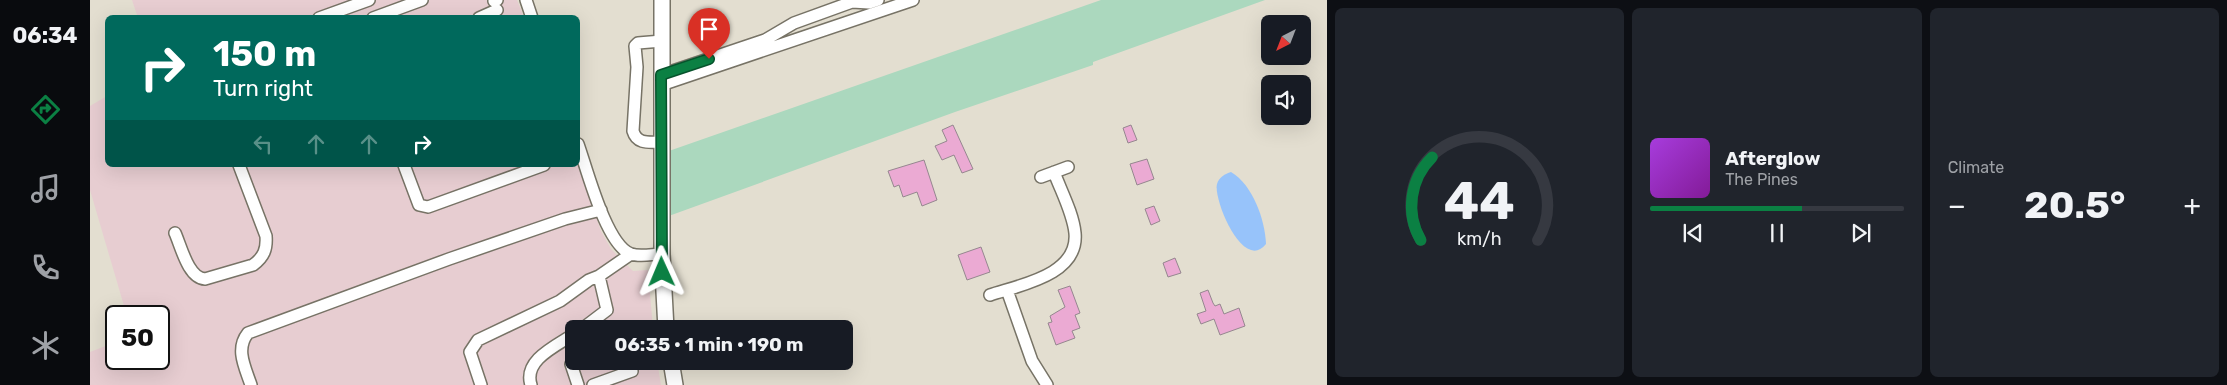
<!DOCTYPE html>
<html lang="en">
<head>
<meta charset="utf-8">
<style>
  body { margin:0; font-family:Rubik,sans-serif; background:#20242c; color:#f1f3f6; height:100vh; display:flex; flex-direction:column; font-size:19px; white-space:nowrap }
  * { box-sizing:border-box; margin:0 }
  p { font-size:16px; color:#9ea1a6 }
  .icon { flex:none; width:28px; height:28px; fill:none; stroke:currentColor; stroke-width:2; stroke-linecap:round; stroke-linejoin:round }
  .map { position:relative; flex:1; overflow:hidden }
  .side { display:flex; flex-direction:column; gap:8px; padding:8px; background:#0d0f14; width:900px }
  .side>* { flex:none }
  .hud { position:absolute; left:15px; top:15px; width:475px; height:152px; border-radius:8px; box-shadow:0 5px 20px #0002; background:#00695c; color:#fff; overflow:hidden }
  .needle { width:32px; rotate:222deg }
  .buttons { position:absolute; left:1171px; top:15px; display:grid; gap:10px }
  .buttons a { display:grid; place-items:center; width:50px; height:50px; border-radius:8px; background:#171b24; box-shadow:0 5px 20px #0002; font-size:25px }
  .speed { position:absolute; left:15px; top:305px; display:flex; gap:10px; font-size:25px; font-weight:700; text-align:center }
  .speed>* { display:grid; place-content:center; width:65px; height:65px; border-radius:50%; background:#171b24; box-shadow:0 5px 20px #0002; line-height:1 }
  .speed .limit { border:2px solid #111; border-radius:8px; background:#fff; color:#111 }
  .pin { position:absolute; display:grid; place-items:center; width:42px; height:42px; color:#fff; margin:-51px -21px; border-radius:50% 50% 50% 0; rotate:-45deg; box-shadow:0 0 5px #0007 }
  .pin .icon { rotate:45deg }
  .me { position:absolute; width:55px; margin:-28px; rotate:359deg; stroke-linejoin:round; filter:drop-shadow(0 0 4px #0008) }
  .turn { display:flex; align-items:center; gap:18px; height:105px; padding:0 25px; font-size:22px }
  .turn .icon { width:65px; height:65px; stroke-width:2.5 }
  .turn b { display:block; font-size:35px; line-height:42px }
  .lanes { display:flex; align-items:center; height:48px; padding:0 25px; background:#0003; justify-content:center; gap:25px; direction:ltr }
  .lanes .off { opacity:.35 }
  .big { font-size:38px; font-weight:700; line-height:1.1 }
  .side .widget { flex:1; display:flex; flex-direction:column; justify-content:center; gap:8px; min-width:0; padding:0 18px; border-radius:8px; background:#20242c }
  .side .dial { align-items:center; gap:0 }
  .dial svg { height:130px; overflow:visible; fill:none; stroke:#363941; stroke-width:7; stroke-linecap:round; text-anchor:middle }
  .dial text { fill:#f1f3f6; stroke:none }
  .song { display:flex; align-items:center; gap:15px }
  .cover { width:60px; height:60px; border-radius:8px; background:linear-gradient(135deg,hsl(280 70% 55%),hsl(290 70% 35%)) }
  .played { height:5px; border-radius:2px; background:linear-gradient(90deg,#0b8043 60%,#363941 60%) }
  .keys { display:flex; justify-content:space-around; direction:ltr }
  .heat { display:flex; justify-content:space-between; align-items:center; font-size:28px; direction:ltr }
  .side .tiles { flex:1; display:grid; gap:8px; grid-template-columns:repeat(3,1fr) }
  .trip { position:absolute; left:475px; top:320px; width:288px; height:50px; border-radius:8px; background:#171b24; box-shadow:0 5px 20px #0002; font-weight:700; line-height:50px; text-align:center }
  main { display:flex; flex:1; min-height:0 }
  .tabs { display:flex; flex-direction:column; width:90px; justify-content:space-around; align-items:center; background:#090b0e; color:#9ea1a6 }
  .tabs .icon { width:35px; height:35px }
  .tabs .current { color:#0b8043 }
  .tabs b { font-size:22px; color:#f1f3f6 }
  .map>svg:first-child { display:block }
  .industrial { fill:#e7cdd1 }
  .green { fill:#abd8be }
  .water { fill:#97c3fa }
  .building { fill:#ebaad3; stroke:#95878f }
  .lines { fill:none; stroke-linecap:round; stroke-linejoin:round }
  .minor-casing { stroke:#777366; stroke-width:14 }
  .major-casing { stroke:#777366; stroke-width:18 }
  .minor { stroke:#fff; stroke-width:11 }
  .major { stroke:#fff; stroke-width:15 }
  .route-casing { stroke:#07532c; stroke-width:12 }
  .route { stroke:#0b8043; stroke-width:9 }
</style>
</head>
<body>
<main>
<nav class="tabs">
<b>06:34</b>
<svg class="icon current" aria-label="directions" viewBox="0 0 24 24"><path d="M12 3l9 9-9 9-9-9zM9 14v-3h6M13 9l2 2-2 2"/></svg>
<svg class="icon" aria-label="music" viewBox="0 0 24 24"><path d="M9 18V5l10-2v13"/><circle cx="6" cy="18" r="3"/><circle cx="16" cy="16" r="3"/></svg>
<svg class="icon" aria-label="phone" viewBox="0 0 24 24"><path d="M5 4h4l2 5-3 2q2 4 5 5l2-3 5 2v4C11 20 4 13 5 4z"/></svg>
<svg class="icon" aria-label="climate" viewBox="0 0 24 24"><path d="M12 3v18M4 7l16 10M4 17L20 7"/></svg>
</nav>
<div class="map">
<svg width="1237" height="385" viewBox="0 0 1237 385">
  <rect width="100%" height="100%" fill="#e3ded0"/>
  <path class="industrial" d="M42,0H427L434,17L48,18Z
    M17,96L18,165H488L511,231L521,249L543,271L558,270L563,329H484V361H567L571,385H0V352L26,342V359H69V316H37L0,190V106Z"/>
  <path class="green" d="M1011,0H1175L1003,62V65L865,112L576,217V152Z"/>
  <path class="water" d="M1141,172C1163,185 1175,220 1176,244C1153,273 1123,199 1127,184C1129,177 1135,174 1141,172Z"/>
  <path class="building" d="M863,125L883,169L872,173L864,155L852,160L845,146L857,141L852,130Z
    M1041,125L1047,140L1038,143L1033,128Z
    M1057,159L1064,179L1047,185L1040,164Z
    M834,160L847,200L832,206L827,192L813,197L809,185L804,187L798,171Z
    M1064,206L1070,221L1061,225L1055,209Z
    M891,247L900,272L877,280L868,255Z
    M1085,258L1091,273L1078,277L1073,263Z
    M980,286L990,313L985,315L990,328L982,331L985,338L966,345L958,323L962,322L960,316L975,307L968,290Z
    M1118,290L1123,303L1125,306L1130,304L1134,314L1149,308L1155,326L1130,335L1124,319L1111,324L1107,314L1116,311L1110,293Z"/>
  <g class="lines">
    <g class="minor-casing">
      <path id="minor" d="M436,0L442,18
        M404,1L407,0
        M229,18L279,0
        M283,18L332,0
        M389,18L407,10
        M572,41L548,43L545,46L547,67L543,131C547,145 560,142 572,142
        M571,75L675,40L704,23L762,2L779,3L788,0
        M571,85L823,0
        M488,144C497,169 516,245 541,254C550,257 563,254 572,254
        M314,165L329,205L338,207L454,165
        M951,177L978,167
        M85,233C91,246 98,278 115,279L163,265C174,257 177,249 176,236L149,165
        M917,290L942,361L957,385
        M900,295C930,285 989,275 985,233C983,213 971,191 964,172
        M492,329L517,310L509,276L541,254
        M488,361L481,364L488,385
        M161,385C155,367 145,349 158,333L359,259L475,219L511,210
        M391,385L380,352L388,340L470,301L499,280L509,276
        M441,385C433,360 466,346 484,334
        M503,385L542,371L540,361"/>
    </g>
    <g class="major-casing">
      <path id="major" d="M572,0V254L576,329
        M581,361L585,385"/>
    </g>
    <use href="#minor" class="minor"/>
    <use href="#major" class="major"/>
  </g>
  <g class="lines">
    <g class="route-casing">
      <path id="route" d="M572,272L571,75L619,59"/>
    </g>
    <use href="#route" class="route"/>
  </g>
</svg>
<div class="buttons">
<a><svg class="needle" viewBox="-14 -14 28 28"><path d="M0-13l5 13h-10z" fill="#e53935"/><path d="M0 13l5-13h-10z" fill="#9ea1a6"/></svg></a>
<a><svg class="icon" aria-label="sound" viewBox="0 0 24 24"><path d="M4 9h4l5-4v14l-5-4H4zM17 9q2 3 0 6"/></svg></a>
</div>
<div class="speed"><div class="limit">50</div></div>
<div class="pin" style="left:619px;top:59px;background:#d93025"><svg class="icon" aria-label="arrive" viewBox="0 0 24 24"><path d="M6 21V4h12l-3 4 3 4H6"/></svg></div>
<svg class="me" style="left:572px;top:272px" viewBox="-20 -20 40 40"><path d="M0-17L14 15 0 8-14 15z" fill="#0b8043" stroke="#fff" stroke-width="4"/></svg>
<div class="trip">06:35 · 1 min · 190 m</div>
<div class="hud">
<div class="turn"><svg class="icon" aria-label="right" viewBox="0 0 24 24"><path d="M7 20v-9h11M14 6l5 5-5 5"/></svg><div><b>150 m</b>Turn right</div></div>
<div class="lanes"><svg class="icon off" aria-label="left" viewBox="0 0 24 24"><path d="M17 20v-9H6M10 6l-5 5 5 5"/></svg><svg class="icon off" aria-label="ahead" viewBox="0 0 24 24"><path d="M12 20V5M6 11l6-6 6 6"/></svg><svg class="icon off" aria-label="ahead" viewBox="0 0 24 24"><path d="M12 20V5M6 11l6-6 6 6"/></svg><svg class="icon" aria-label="right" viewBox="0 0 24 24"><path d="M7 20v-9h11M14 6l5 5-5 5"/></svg></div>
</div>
</div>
<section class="side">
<div class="tiles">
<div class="widget dial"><svg viewBox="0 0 100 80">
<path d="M14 69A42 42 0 1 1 86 69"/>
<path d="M14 69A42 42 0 0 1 21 18" stroke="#0b8043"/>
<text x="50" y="56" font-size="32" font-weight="700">44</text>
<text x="50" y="72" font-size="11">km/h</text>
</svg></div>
<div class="widget">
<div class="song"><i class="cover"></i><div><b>Afterglow</b><p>The Pines</p></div></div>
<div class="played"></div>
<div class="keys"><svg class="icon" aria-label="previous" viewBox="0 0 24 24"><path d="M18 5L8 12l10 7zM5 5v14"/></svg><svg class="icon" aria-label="pause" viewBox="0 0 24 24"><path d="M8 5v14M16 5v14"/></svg><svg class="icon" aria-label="next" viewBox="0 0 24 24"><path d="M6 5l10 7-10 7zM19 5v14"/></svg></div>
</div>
<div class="widget"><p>Climate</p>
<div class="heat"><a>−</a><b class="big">20.5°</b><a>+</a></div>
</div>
</div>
</section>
</main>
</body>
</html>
